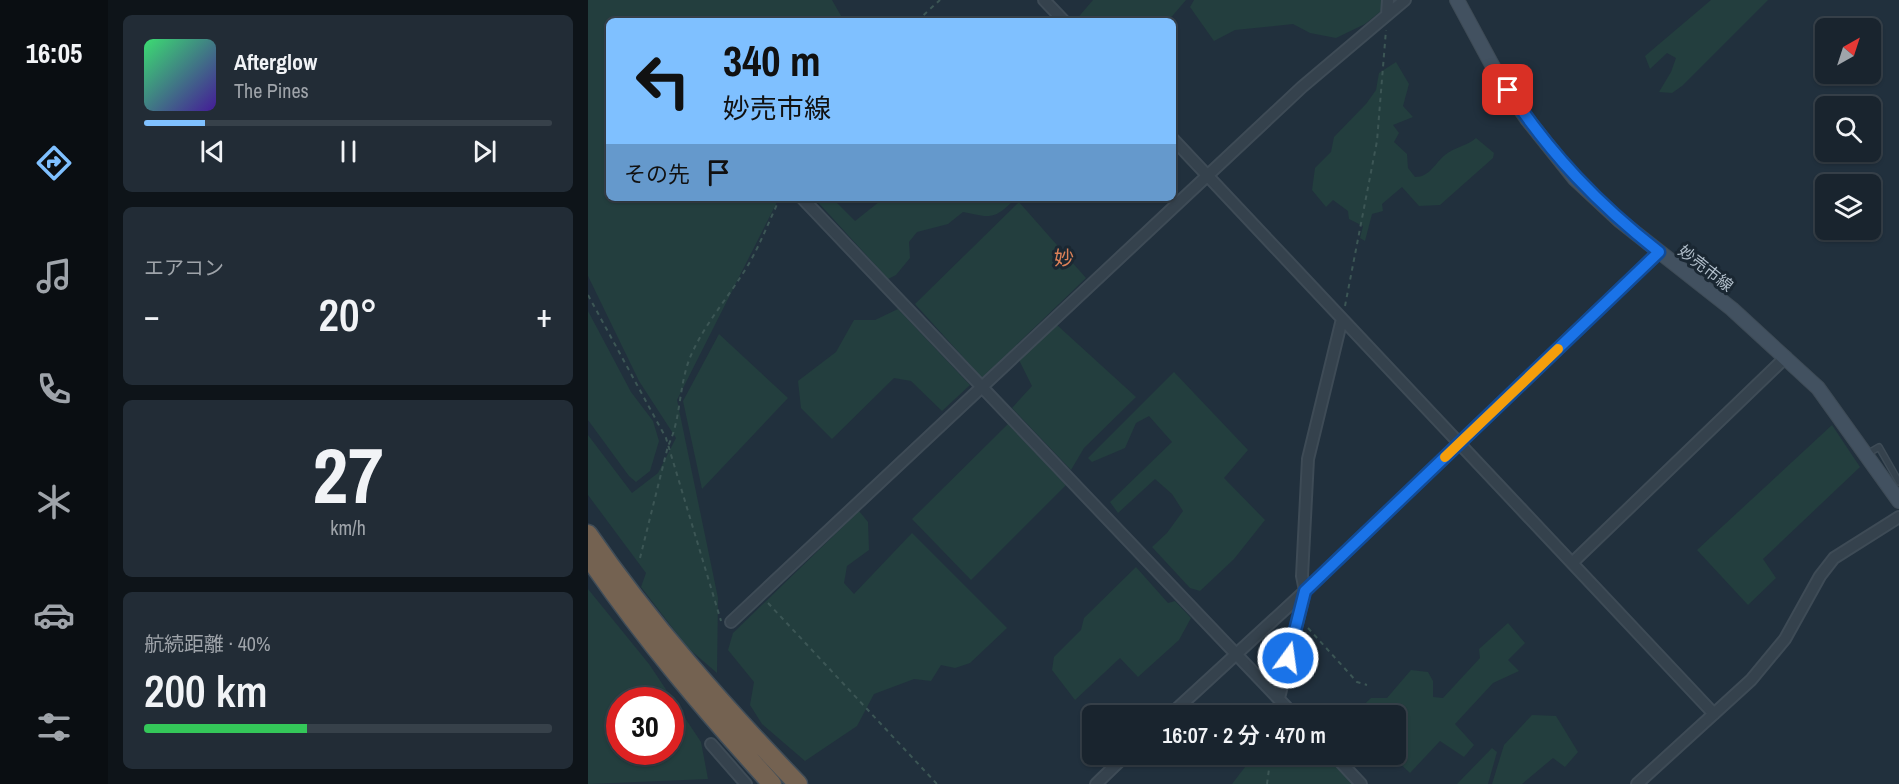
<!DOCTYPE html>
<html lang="ja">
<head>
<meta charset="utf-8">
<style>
  body { margin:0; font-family:"Archivo Narrow","Noto Sans JP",sans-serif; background:#222c36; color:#f1f3f6; height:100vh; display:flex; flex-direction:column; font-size:22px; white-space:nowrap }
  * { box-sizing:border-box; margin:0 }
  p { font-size:20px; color:#9fa4aa }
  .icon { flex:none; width:33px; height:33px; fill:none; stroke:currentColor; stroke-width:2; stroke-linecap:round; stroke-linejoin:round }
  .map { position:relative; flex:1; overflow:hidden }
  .side { display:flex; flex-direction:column; gap:15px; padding:15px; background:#0e1419; width:480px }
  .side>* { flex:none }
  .guide { position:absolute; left:18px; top:18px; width:570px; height:183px; border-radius:9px; box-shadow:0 2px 4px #0004,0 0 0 2px #37414a; background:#7fc0ff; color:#111; overflow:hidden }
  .needle { width:39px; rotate:39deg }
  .buttons { position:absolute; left:1227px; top:18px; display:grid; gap:12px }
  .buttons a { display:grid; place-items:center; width:66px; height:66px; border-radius:9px; background:#19242e; box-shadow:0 2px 4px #0004,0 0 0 2px #37414a; font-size:30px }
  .speed { position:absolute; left:18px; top:687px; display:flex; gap:12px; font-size:30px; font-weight:700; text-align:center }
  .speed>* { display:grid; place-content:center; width:78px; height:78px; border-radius:50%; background:#19242e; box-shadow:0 2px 4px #0004,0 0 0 2px #37414a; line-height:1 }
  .speed .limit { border:9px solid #d22; background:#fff; color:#111 }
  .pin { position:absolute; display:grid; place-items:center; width:51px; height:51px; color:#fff; margin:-26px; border-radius:12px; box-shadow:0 3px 9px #0006 }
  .me { position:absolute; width:66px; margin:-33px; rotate:14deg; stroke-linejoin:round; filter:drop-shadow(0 0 4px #0008) }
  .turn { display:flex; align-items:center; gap:21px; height:126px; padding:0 18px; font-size:27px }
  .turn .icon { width:78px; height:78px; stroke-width:2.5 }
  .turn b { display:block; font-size:42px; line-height:51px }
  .then { display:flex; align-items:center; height:57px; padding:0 18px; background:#0003; gap:12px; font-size:22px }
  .big { font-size:45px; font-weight:600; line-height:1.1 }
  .side .widget { flex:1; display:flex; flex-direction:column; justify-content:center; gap:9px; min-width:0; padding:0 21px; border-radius:9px; background:#222c36 }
  .side .dial { align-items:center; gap:0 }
  .dial b { font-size:78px; line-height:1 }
  .song { display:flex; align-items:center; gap:18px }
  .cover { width:72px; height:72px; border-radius:9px; background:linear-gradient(135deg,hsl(140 70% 55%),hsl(260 70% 35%)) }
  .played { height:6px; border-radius:3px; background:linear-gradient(90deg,#7fc0ff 15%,#37414a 15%) }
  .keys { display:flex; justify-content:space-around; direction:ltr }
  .heat { display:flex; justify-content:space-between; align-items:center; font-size:33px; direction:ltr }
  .charge { height:9px; border-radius:4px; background:linear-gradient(90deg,#34c759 40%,#37414a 0) }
  .trip { position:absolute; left:494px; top:705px; width:324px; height:60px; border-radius:9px; background:#19242e; box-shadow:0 2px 4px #0004,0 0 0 2px #37414a; font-weight:600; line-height:60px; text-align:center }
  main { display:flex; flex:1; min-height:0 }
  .dock { display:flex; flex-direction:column; width:108px; justify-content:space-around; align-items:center; background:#0a0e12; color:#9fa4aa }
  .dock .icon { width:42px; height:42px }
  .dock .current { color:#7fc0ff }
  .dock b { font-size:27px; color:#f1f3f6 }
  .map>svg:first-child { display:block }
  .green { fill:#233e3e; fill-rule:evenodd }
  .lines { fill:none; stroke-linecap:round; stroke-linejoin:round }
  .lane-casing { stroke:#3e4b56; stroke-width:8 }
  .street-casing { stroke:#3e4b56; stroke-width:14 }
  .secondary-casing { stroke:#3e4b56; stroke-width:16 }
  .highway-casing { stroke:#404d58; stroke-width:21 }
  .path { stroke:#3c5655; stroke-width:2; stroke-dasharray:4.5 4.5; stroke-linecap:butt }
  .lane { stroke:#35424d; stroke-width:5 }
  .street { stroke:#35424d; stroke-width:10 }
  .secondary { stroke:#425160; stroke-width:14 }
  .highway { stroke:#746251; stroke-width:18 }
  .route-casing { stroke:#114b97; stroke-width:15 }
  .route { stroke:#1a73e8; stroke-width:10 }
  .slow { stroke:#f59e0b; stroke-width:10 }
  .labels { text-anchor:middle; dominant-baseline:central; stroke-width:6; stroke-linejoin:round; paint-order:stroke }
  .street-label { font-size:16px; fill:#b0bdc9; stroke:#1a2732 }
  .quarter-label { font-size:20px; fill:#dc8158; stroke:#1a2732 }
</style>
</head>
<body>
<main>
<nav class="dock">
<b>16:05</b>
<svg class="icon current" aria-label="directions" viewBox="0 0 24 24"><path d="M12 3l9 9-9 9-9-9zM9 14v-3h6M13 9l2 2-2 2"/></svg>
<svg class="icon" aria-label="music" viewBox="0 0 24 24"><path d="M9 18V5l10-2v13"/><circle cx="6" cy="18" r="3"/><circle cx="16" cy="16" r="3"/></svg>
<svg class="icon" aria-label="phone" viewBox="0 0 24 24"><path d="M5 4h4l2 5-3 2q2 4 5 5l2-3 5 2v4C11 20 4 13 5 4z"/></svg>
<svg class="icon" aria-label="climate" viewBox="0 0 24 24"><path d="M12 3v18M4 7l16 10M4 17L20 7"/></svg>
<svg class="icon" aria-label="car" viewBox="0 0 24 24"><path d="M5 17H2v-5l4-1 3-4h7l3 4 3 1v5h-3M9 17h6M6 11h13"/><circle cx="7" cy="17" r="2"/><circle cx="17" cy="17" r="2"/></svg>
<svg class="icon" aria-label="filters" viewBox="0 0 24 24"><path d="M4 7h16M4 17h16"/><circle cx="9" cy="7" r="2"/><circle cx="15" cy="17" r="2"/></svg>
</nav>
<section class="side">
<div class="widget">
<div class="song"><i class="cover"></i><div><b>Afterglow</b><p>The Pines</p></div></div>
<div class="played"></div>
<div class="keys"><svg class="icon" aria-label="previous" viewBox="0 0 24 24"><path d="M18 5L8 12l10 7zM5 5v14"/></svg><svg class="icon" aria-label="pause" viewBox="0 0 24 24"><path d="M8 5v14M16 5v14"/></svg><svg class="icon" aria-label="next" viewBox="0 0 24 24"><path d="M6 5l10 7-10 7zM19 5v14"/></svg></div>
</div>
<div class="widget"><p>エアコン</p>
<div class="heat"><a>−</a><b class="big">20°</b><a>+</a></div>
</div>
<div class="widget dial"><b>27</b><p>km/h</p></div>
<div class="widget"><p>航続距離 · 40%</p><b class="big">200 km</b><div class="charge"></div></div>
</section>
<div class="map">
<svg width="1311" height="784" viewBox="0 0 1311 784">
  <rect width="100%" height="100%" fill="#21303d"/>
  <path class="green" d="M0,0H244L256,21H21V198H191L89,400L130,598L129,673L100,648L53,587L58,573L0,495V435L44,493L70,473L88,438L51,381L0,276Z
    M505,0H598L580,21L573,16L567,21H487Z
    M606,0H807L777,24L748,38L722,33L705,24L647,30L626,41L602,7Z
    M1123,0H1180L1094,86L1084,93L1071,92L1083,72L1088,58L1079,53L1062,69L1057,56Z
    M808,62L821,84L815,106L825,117L805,125L811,133L806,142L819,154L820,168L827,177C842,177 847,163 857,155C867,147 879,146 888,138L906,153L905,158L852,205L831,206L814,187L794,204L795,211L784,214L777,241L772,238L775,226L761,219L760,211L745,200L738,207L724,190L727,168L743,152L746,137L778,104L788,90L791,73Z
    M230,198H244L267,221L296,198H428C406,220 404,218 375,212L360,224L329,232L321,242L322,258L308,275L300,279L228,200Z
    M431,202L498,278L394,378L327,304Z
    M310,309L382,385L354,411L323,381L306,378L244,439L213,408L210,381L248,352L266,320H287Z
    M0,311L43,392L65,421L71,441L62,471L48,482L41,476L0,420Z
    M469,325L548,397L496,448L483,470L424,408L444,386L431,360Z
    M131,334L200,398L114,489L95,401Z
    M586,372L660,450L636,478L677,520L646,559L612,591L602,588L564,547L579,533L595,511L584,494L567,479L530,513L522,502L584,442L561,416L548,423L537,448L504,462L500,458Z
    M420,424L478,485L383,580L324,519Z
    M1244,425L1272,467L1175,559L1188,578L1160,605L1109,550Z
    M271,511L280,522L281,550L259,566L256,583L266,594L324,533L419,628L382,663L367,668L353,665L343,681L326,679L286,694L269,726L217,761L174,724L162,705L166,682L140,650L145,633Z
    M548,567L580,603L587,601L603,618L591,640L550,677L532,658L487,700L464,670L466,657L493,630L496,618Z
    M0,589L61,664L113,742L120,779L0,784ZM32,700H82V752H32Z
    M920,623L937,643L920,660L931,671L905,683L867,724L886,745L876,757L852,741L822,773L803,755L807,754V716L765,715L783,698H799L823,670L840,672L845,681V697L855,698L892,658L891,649Z
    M944,715L968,716L990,752L977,767L965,758L934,784H904L916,745Z
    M904,748L909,752L900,784H869Z
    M667,754L737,755L766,784H644Z"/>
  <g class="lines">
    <g class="lane-casing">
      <path id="lane" d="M1279,454L1291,447L1311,482"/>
    </g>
    <g class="street-casing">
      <path id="street" d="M456,0L476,21
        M799,15L800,0
        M585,139L1126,714
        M214,198L707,716
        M984,563L1198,357
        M143,622L714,87L817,0
        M691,698L717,591L714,576L720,459L754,319
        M581,716L717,591L1071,252
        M123,744L158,784
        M745,754L773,784
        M508,784L539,754
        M1049,784L1163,680L1197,639L1232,576L1246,558L1311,517"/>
    </g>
    <g class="secondary-casing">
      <path id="secondary" d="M869,0L910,76L939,119L987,179L1031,220L1144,309L1230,388L1311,501"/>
    </g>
    <g class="highway-casing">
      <path id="highway" d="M0,534C62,624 134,705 210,784
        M0,556C55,637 118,711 184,784"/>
    </g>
    <path class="path" d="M329,21L352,0
      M0,295L78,438L133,621
      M757,306L789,141L798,30
      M52,558L80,446C94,418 90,383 104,353C119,320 145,292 163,260C174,240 182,219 192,198
      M180,603L349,784
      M720,628L769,682L779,685
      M679,784L683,754"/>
    <use href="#lane" class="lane"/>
    <use href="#street" class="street"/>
    <use href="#secondary" class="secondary"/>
    <use href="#highway" class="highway"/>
  </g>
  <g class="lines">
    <g class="route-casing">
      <path id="route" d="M700,658L717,591L1071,252C1010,204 963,155 920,90"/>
    </g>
    <use href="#route" class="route"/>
    <path class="slow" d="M857,457L970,349"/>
  </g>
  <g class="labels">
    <g class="street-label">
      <text transform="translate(1118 268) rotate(38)">妙売市線</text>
    </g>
    <g class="quarter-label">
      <text x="476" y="257">妙</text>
    </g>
  </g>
</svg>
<div class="buttons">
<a><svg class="needle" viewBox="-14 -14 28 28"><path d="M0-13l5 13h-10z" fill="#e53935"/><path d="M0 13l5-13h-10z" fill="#9fa4aa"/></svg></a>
<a><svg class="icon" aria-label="search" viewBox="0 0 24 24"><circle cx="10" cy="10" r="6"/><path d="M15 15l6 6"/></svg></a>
<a><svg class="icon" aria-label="layers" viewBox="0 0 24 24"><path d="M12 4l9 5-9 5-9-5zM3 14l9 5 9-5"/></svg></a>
</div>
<div class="speed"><div class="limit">30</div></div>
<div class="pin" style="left:920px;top:90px;background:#d93025"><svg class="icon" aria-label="arrive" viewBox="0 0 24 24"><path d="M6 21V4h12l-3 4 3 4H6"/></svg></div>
<svg class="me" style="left:700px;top:658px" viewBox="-20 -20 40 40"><circle r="17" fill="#1a73e8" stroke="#fff" stroke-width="3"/><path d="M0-11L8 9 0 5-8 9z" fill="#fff"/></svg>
<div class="trip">16:07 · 2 分 · 470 m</div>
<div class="guide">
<div class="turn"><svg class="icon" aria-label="left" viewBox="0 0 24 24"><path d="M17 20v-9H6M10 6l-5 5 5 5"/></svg><div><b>340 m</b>妙売市線</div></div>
<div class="then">その先<svg class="icon" aria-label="arrive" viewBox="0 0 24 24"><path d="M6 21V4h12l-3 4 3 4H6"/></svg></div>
</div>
</div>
</main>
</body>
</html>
